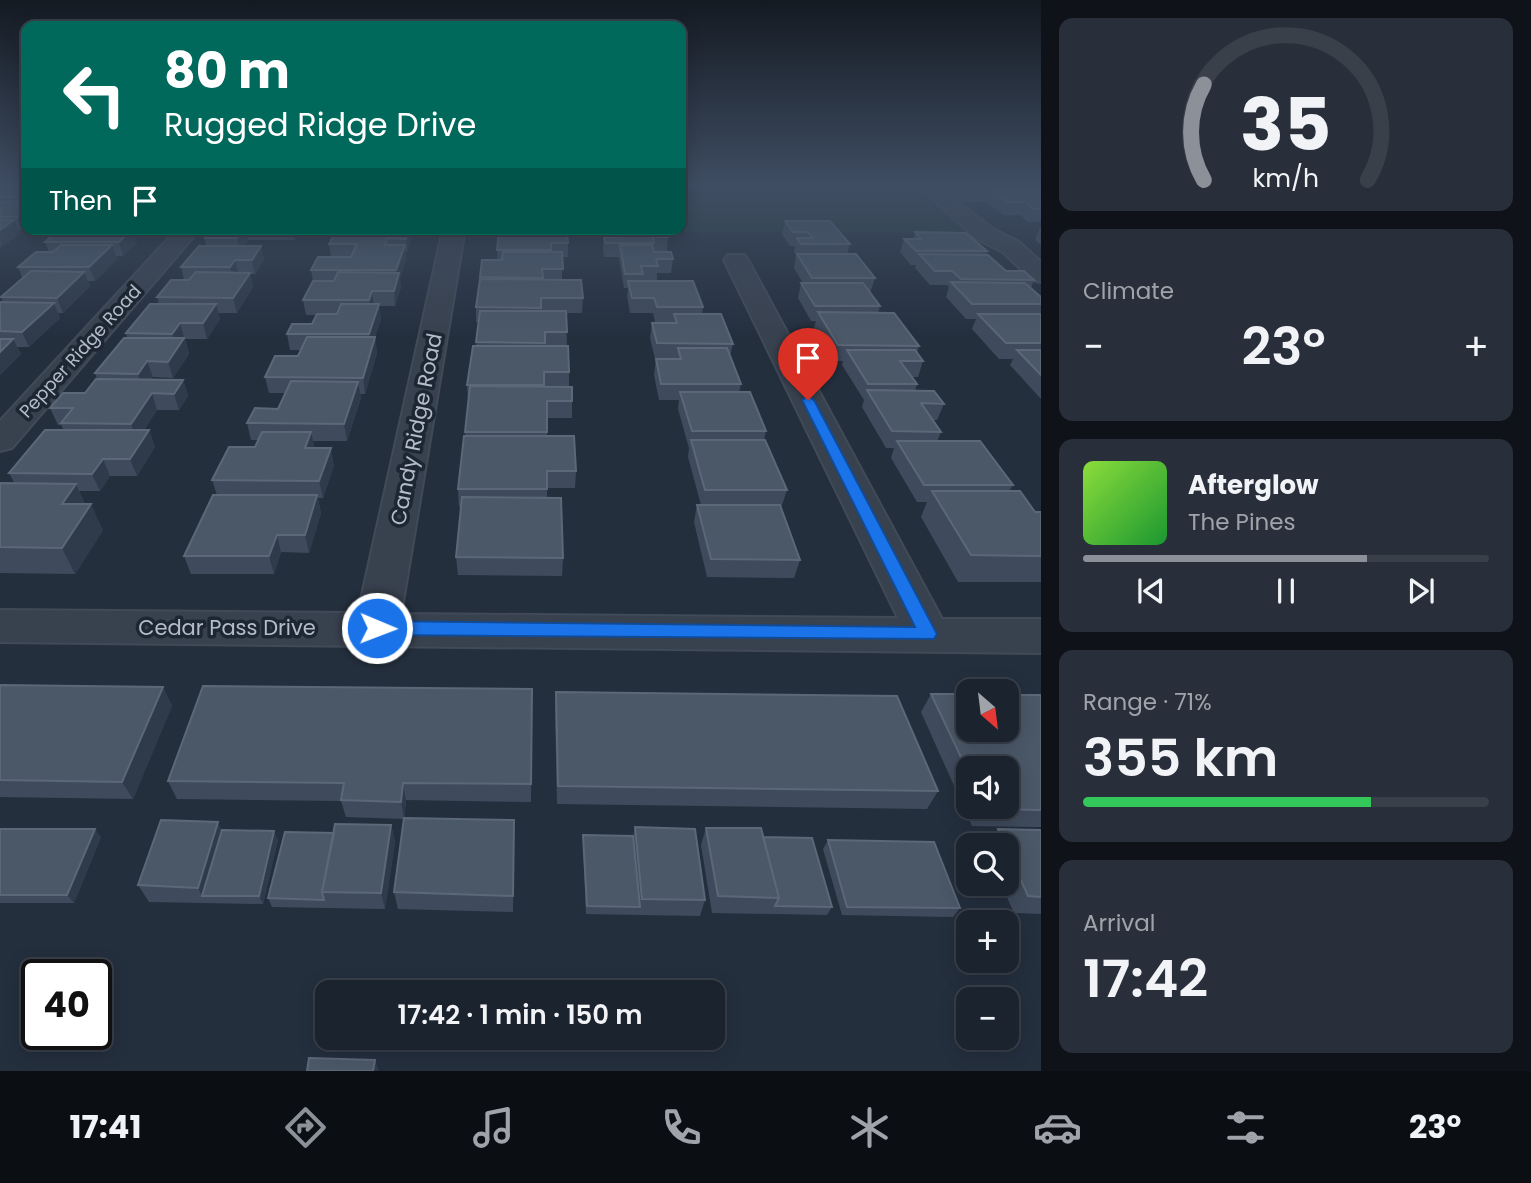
<!DOCTYPE html>
<html lang="en">
<head>
<meta charset="utf-8">
<style>
  body { margin:0; font-family:Poppins,sans-serif; background:#282f3a; color:#f1f3f6; height:100vh; display:flex; flex-direction:column; font-size:26px; white-space:nowrap }
  * { box-sizing:border-box; margin:0 }
  p { font-size:23px; color:#a0a4aa }
  .icon { flex:none; width:38px; height:38px; fill:none; stroke:currentColor; stroke-width:2; stroke-linecap:round; stroke-linejoin:round }
  .map { position:relative; flex:1; overflow:hidden }
  .details { display:flex; flex-direction:column; gap:18px; padding:18px; background:#0f1319; width:490px }
  .details>* { flex:none }
  .top-card { position:absolute; left:21px; top:21px; width:665px; height:214px; border-radius:14px; box-shadow:0 4px 18px #0003,0 0 0 2px #39404a; background:#00695c; color:#fff; overflow:hidden }
  .needle { width:46px; rotate:152deg }
  .buttons { position:absolute; left:956px; top:679px; display:grid; gap:14px }
  .buttons a { display:grid; place-items:center; width:63px; height:63px; border-radius:14px; background:#1b232e; box-shadow:0 4px 18px #0003,0 0 0 2px #39404a; font-size:35px }
  .speed { position:absolute; left:21px; top:959px; display:flex; gap:14px; font-size:35px; font-weight:700; text-align:center }
  .speed>* { display:grid; place-content:center; width:91px; height:91px; border-radius:50%; background:#1b232e; box-shadow:0 4px 18px #0003,0 0 0 2px #39404a; line-height:1 }
  .speed .limit { border:4px solid #111; border-radius:10px; background:#fff; color:#111 }
  .pin { position:absolute; display:grid; place-items:center; width:60px; height:60px; color:#fff; margin:-72px -30px; border-radius:50% 50% 50% 0; rotate:-45deg; box-shadow:0 0 7px #0007 }
  .pin .icon { rotate:45deg }
  .me { position:absolute; width:77px; margin:-38px; rotate:91deg; stroke-linejoin:round; filter:drop-shadow(0 0 5px #0008) }
  .turn { display:flex; align-items:center; gap:24px; height:147px; padding:0 28px; font-size:32px }
  .turn .icon { width:91px; height:91px; stroke-width:2.5 }
  .turn b { display:block; font-size:49px; line-height:60px }
  .then { display:flex; align-items:center; height:66px; padding:0 28px; background:#0003; gap:14px; font-size:26px }
  .big { font-size:52px; font-weight:600; line-height:1.1 }
  .details .tile { flex:1; display:flex; flex-direction:column; justify-content:center; gap:10px; min-width:0; padding:0 24px; border-radius:14px; background:#282f3a }
  .details .dial { align-items:center; gap:0 }
  .dial svg { height:182px; overflow:visible; fill:none; stroke:#39404a; stroke-width:7; stroke-linecap:round; text-anchor:middle }
  .dial text { fill:#f1f3f6; stroke:none }
  .song { display:flex; align-items:center; gap:21px }
  .cover { width:84px; height:84px; border-radius:10px; background:linear-gradient(135deg,hsl(90 70% 55%),hsl(130 70% 35%)) }
  .played { height:7px; border-radius:4px; background:linear-gradient(90deg,#8c9099 70%,#39404a 70%) }
  .keys { display:flex; justify-content:space-around; direction:ltr }
  .heat { display:flex; justify-content:space-between; align-items:center; font-size:38px; direction:ltr }
  .charge { height:10px; border-radius:5px; background:linear-gradient(90deg,#34c759 71%,#39404a 0) }
  .trip { position:absolute; left:315px; top:980px; width:410px; height:70px; border-radius:14px; background:#1b232e; box-shadow:0 4px 18px #0003,0 0 0 2px #39404a; font-weight:600; line-height:70px; text-align:center }
  .tab-bar { display:flex; height:112px; justify-content:space-around; align-items:center; background:#0b0e12; color:#a0a4aa }
  .tab-bar .icon { width:49px; height:49px }
  .tab-bar .active { color:#8c9099 }
  .tab-bar b { font-size:32px; color:#f1f3f6 }
  main { display:flex; flex:1; min-height:0 }
  .map>svg:first-child { display:block }
  .green { fill:#263c3f }
  .lines { fill:none; stroke-linecap:round; stroke-linejoin:round }
  .minor-casing { stroke:#414a57; stroke-width:4 }
  .minor { fill:#38414e; fill-rule:evenodd }
  .wall { fill:#3f4b5c; fill-rule:evenodd }
  .shaded-wall { fill:#2f3b4b }
  .building { fill:#4b5868; stroke:#5c6777; stroke-width:2 }
  .route { fill:#1a73e8; stroke:#114b97; stroke-width:2 }
  .labels { text-anchor:middle; dominant-baseline:central; stroke-width:7; stroke-linejoin:round; paint-order:stroke }
  .far-street-label { font-size:18px; fill:#b4bcc9; stroke:#1d2633 }
  .street-label { font-size:21px; fill:#b4bcc9; stroke:#1d2633 }
</style>
</head>
<body>
<main>
<div class="map">
<svg width="1041" height="1071" viewBox="0 0 1041 1071">
  <rect width="100%" height="100%" fill="#242f3e"/>
  <path class="green" d="M681,187H917L968,233L479,232L480,229H681Z"/>
  <g class="lines">
    <g class="minor-casing">
      <path id="minor" d="M920,187H1041V199L956,200L993,229L1019,242L1041,262V282L1032,280L1003,252L977,239Z
        M177,229H200L12,448L0,451V421Z
        M443,229H465L401,614L898,618L724,260L728,255H744L748,260L942,619H1041V653L0,642V610L358,613Z"/>
    </g>
    <use href="#minor" class="minor"/>
  </g>
  <path class="wall" d="M26,187V228L23,230H18L20,233L0,248V197Z
    M993,190L1041,191V222H1028L1020,215H1003L988,203Z
    M785,221L850,244L847,254L875,278L870,293L880,306L878,313L919,346L917,353L923,361L918,377H912L917,384L915,391L944,404L937,420H933L941,432L937,441L1013,485L1009,491L1035,512H1041V582H958L921,517L927,502H917L891,458L894,448H886L862,407L864,400L842,365L843,361H833L814,328L816,321H811L798,298L801,283H803L794,268L796,255L794,252L795,246H790L782,234Z
    M1040,227H1041V245L1035,240Z
    M77,229H148L145,232H136V234L134,236L137,243L123,256H115L117,259L95,281H88L90,286L63,313H58L60,318L29,347H17L21,354L0,375V302H3L1,297L23,279L18,267L49,252L45,242L78,231Z
    M212,229H297L298,235L295,240H248L244,246H261L264,260L255,274H250L253,287L237,313H218L220,319L207,339H185L189,354L173,378L153,377L151,379L183,380L188,396L179,410H157L144,430H149L155,447L137,476H110L100,491H79L85,504L103,530L75,574L0,573V483L15,484L9,473L64,430L61,425H58L50,408L85,393L97,379L95,373L127,338L126,333L159,304L157,297L184,280L181,267L206,246L205,238Z
    M337,229H415L407,252H405L406,259L400,279L401,287L395,306H379L381,319L375,337L377,353L365,394H360L361,398L347,441H313L314,448L334,465L323,498H318L321,513L309,553L281,552L274,574H191L184,556L217,495L212,480L255,447L258,440H251L247,423L278,409L285,393H269L265,377L298,356L301,350H290L287,334L312,324L316,315H306L303,300L313,281L311,270L331,257L329,244Z
    M616,229H666L668,237L667,251H654L673,259L671,273H657V281H642L703,307L702,314L733,344L730,356L741,384L739,392L766,431L764,440L787,490L781,508L800,560L794,578L707,577L694,522L697,505H701L688,457L689,448L678,409L679,400H659L654,375L656,359H676H655L650,338L652,323L673,322H655L653,313H630L627,296L628,288H624L619,257H604L603,250L604,237H616Z
    M499,230L568,243V257H562V280L583,298L582,313H566L567,346L569,372V387L572,401V418H547V436L576,471L575,488H547V498L563,558L562,576L458,575L456,557L461,507H459L458,489L465,436L468,401L467,385L476,346L478,322H476V307L482,260H497Z
    M915,232L987,251L986,255L1006,271L1034,280L1031,288L1041,297V399L1010,365L1013,359H999L972,329L976,319H966L946,297L949,287L947,285H930L915,268L916,265H911L900,252L904,239H913Z
    M0,685L163,687L172,706L133,799L0,797Z
    M532,689L531,802L406,800L404,819L346,817L341,801L177,799L168,781Z
    M556,692L938,791L927,809L557,804L555,710Z
    M931,694L1041,695V827L972,826L921,712ZM968,768L1006,807H968Z
    M514,820L513,912L398,909L394,892Z
    M391,825L395,842L385,909L272,907L268,898L334,833Z
    M635,827L705,900L700,916L586,914L583,843V835L633,836Z
    M706,828L763,837L832,907L827,915L712,913L701,845Z
    M0,829L101,837L74,903H0Z
    M998,829L1041,830V914L1014,913L1001,884H1006V845H985Z
    M222,830L278,840L263,904L149,902L138,885Z
    M828,840L960,908L953,917L842,915L823,849Z"/>
  <path class="shaded-wall" d="M23,201L26,210V228L23,230L17,217L16,207Z
    M14,220L20,233L1,248L0,230Z
    M123,229H135L136,234L134,236L137,243L123,256L119,242Z
    M244,229H246L248,240L240,252L237,238Z
    M293,229H297L298,235L295,240Z
    M409,229H415L407,252L406,239Z
    M112,245L117,259L95,281L89,267Z
    M405,245L406,259L400,279L401,287L395,306L394,291L397,279L396,270Z
    M261,246L264,260L255,274L252,260Z
    M235,260L239,274L234,282L230,267Z
    M84,272L90,286L63,313L57,298Z
    M250,273L253,287L237,313L233,298Z
    M372,291L374,306L371,315L369,300Z
    M54,303L60,318L29,347L22,332Z
    M216,304L220,319L207,339L203,323Z
    M379,304L381,319L371,350L369,334Z
    M180,323L189,354L173,378L168,362L177,349L172,334Z
    M375,337L377,353L365,394L363,378Z
    M13,339L21,354L0,375V352Z
    M147,361L153,377L143,390L138,374Z
    M183,380L188,396L179,410L174,394Z
    M358,382L361,398L347,441L344,424Z
    M152,393L157,410L137,441L131,424Z
    M149,430L155,447L137,476L130,459Z
    M311,432L315,449L305,448Z
    M331,448L334,465L323,498L319,481Z
    M103,459L110,476L100,491L92,474Z
    M76,484L87,510L62,504Z
    M317,495L321,513L309,553L305,535Z
    M91,504L103,530L75,574L62,548Z
    M277,535L281,552L274,574L269,556Z
    M163,687L172,706L133,799L122,782Z
    M403,783L406,800L404,819L401,802Z
    M218,822L226,839L202,896L198,888Z
    M391,825L395,842L385,909L381,893Z
    M95,829L101,837L74,903L67,895Z
    M274,831L278,840L263,904L259,896Z
    M375,1060L379,1071H373Z"/>
  <path class="building" d="M0,187H26V197H0Z
    M993,190L1041,191V209H1034L1025,202H1008Z
    M23,201L16,207H26V210L17,217H0V202Z
    M0,220H14L0,230Z
    M785,221H830L850,244H801L797,238H813L808,232H793Z
    M90,229H132L119,242H45L59,230L88,231Z
    M212,229H244L237,238H205Z
    M337,229H409L406,239L387,238L385,245H405L396,270H311L318,257H351L357,244H329Z
    M618,229H666L668,237H653L654,243H605L604,237H620Z
    M499,230H567L568,243H551V250H497Z
    M915,232L966,233L987,251H916L904,239H921Z
    M61,245H112L89,267H18L36,252H53Z
    M620,245H652L654,252H671L673,259H656L658,266H641L643,274H625Z
    M199,246H261L252,260H235L230,267H181Z
    M503,252H562L563,269H542L543,278L480,277L482,260H502Z
    M797,254H856L875,278H812Z
    M919,254L988,255L1006,271H1024L1034,280L961,279L952,271H935Z
    M31,271L84,272L57,298L1,297Z
    M196,272L250,273L233,298L157,297L171,280H189Z
    M338,272L399,273L394,291H372L369,300H303L313,281H334Z
    M480,279L581,280L583,298H541V308L476,307Z
    M628,281H693L703,307H657L654,298H632Z
    M951,282L1025,283L1041,297V304H972Z
    M801,283H863L880,306H815Z
    M0,302L54,303L22,332L0,331Z
    M150,304H216L203,323H180L172,334L126,333Z
    M341,304H379L369,334H287L292,324H312L317,314H337Z
    M480,311H566L567,332H545V343L476,342Z
    M818,312L894,313L919,346L838,345Z
    M674,314H721L733,344L657,343L652,323H677Z
    M978,314H1041V343H1006Z
    M307,337H375L363,378L265,377L275,356H298Z
    M124,338H184L168,362L147,361L138,374L95,373Z
    M0,339H13L0,352Z
    M473,346H568L569,372H544V385H467Z
    M678,348H727L741,384H661L656,359H681Z
    M847,350H915L923,361H900L917,384H868Z
    M1017,350H1041V375Z
    M96,379L183,380L174,394L152,393L131,424L61,423L73,408H50L63,393H85Z
    M291,381L358,382L344,424L247,423L255,408L278,409Z
    M470,386L572,387V401H547V432H465Z
    M867,390L934,391L944,404L921,403L941,432L892,431Z
    M680,392H750L766,431H692Z
    M45,430H149L130,459H103L92,474L9,473Z
    M262,432H311L305,448H331L319,481L212,480L229,447H255Z
    M464,436H574L576,471H547V489H458Z
    M691,440H765L787,490H705Z
    M897,441H980L1013,485H924Z
    M0,483L76,484L62,504H91L62,548L0,547Z
    M932,491H1020L1035,512H1041V556L971,555Z
    M213,495H317L305,535H277L269,556H184Z
    M462,497L561,498L563,558L456,557Z
    M697,505H780L800,560L711,559Z
    M0,685L163,687L122,782L0,780Z
    M203,686L532,689L531,784L403,783L401,802L341,800L344,783L168,781Z
    M556,692L897,696L938,791L558,786Z
    M931,694H968V730H1006V695H1041V810L985,809L984,807H1006V768H968V772Z
    M404,818L514,820L513,896L394,892Z
    M161,820L218,822L198,888L138,885Z
    M335,824L391,825L381,893L322,892Z
    M635,827L695,829L705,900L642,899Z
    M706,828H761L779,898L718,896Z
    M0,829H95L67,895H0Z
    M998,829L1041,830V897L1028,896Z
    M222,830L274,831L259,896H202Z
    M285,832L334,833L322,892L324,900L268,898Z
    M583,835L633,836L640,907L587,906Z
    M763,837L812,838L832,907L775,906L779,898Z
    M828,840L934,842L960,908L847,907Z
    M309,1058L375,1060L373,1071H307Z"/>
  <linearGradient id="sky" x2="0" y2="1"><stop stop-color="#141a22"/><stop offset="0.55" stop-color="#3f4d63"/><stop offset="1" stop-color="#3f4d63" stop-opacity="0"/></linearGradient>
  <rect width="1041" height="337" fill="url(#sky)"/>
  <path class="route" d="M808,396L814,400L937,634L934,639L377,635L371,633L368,628L371,623L377,621L915,627L802,400Z"/>
  <g class="labels">
    <g class="far-street-label">
      <text transform="translate(80 351) rotate(-48)">Pepper Ridge Road</text>
    </g>
    <g class="street-label">
      <text transform="translate(416 429) rotate(-79)">Candy Ridge Road</text>
      <text x="227" y="627">Cedar Pass Drive</text>
    </g>
  </g>
</svg>
<div class="buttons">
<a><svg class="needle" viewBox="-14 -14 28 28"><path d="M0-13l5 13h-10z" fill="#e53935"/><path d="M0 13l5-13h-10z" fill="#a0a4aa"/></svg></a>
<a><svg class="icon" aria-label="sound" viewBox="0 0 24 24"><path d="M4 9h4l5-4v14l-5-4H4zM17 9q2 3 0 6"/></svg></a>
<a><svg class="icon" aria-label="search" viewBox="0 0 24 24"><circle cx="10" cy="10" r="6"/><path d="M15 15l6 6"/></svg></a>
<a>+</a>
<a>−</a>
</div>
<div class="speed"><div class="limit">40</div></div>
<div class="pin" style="left:808px;top:400px;background:#d93025"><svg class="icon" aria-label="arrive" viewBox="0 0 24 24"><path d="M6 21V4h12l-3 4 3 4H6"/></svg></div>
<svg class="me" style="left:377px;top:628px" viewBox="-20 -20 40 40"><circle r="17" fill="#1a73e8" stroke="#fff" stroke-width="3"/><path d="M0-11L8 9 0 5-8 9z" fill="#fff"/></svg>
<div class="trip">17:42 · 1 min · 150 m</div>
<div class="top-card">
<div class="turn"><svg class="icon" aria-label="left" viewBox="0 0 24 24"><path d="M17 20v-9H6M10 6l-5 5 5 5"/></svg><div><b>80 m</b>Rugged Ridge Drive</div></div>
<div class="then">Then<svg class="icon" aria-label="arrive" viewBox="0 0 24 24"><path d="M6 21V4h12l-3 4 3 4H6"/></svg></div>
</div>
</div>
<section class="details">
<div class="tile dial"><svg viewBox="0 0 100 80">
<path d="M14 69A42 42 0 1 1 86 69"/>
<path d="M14 69A42 42 0 0 1 14 27" stroke="#8c9099"/>
<text x="50" y="56" font-size="32" font-weight="700">35</text>
<text x="50" y="72" font-size="11">km/h</text>
</svg></div>
<div class="tile"><p>Climate</p>
<div class="heat"><a>−</a><b class="big">23°</b><a>+</a></div>
</div>
<div class="tile">
<div class="song"><i class="cover"></i><div><b>Afterglow</b><p>The Pines</p></div></div>
<div class="played"></div>
<div class="keys"><svg class="icon" aria-label="previous" viewBox="0 0 24 24"><path d="M18 5L8 12l10 7zM5 5v14"/></svg><svg class="icon" aria-label="pause" viewBox="0 0 24 24"><path d="M8 5v14M16 5v14"/></svg><svg class="icon" aria-label="next" viewBox="0 0 24 24"><path d="M6 5l10 7-10 7zM19 5v14"/></svg></div>
</div>
<div class="tile"><p>Range · 71%</p><b class="big">355 km</b><div class="charge"></div></div>
<div class="tile"><p>Arrival</p><b class="big">17:42</b></div>
</section>
</main>
<nav class="tab-bar">
<b>17:41</b>
<svg class="icon active" aria-label="directions" viewBox="0 0 24 24"><path d="M12 3l9 9-9 9-9-9zM9 14v-3h6M13 9l2 2-2 2"/></svg>
<svg class="icon" aria-label="music" viewBox="0 0 24 24"><path d="M9 18V5l10-2v13"/><circle cx="6" cy="18" r="3"/><circle cx="16" cy="16" r="3"/></svg>
<svg class="icon" aria-label="phone" viewBox="0 0 24 24"><path d="M5 4h4l2 5-3 2q2 4 5 5l2-3 5 2v4C11 20 4 13 5 4z"/></svg>
<svg class="icon" aria-label="climate" viewBox="0 0 24 24"><path d="M12 3v18M4 7l16 10M4 17L20 7"/></svg>
<svg class="icon" aria-label="car" viewBox="0 0 24 24"><path d="M5 17H2v-5l4-1 3-4h7l3 4 3 1v5h-3M9 17h6M6 11h13"/><circle cx="7" cy="17" r="2"/><circle cx="17" cy="17" r="2"/></svg>
<svg class="icon" aria-label="filters" viewBox="0 0 24 24"><path d="M4 7h16M4 17h16"/><circle cx="9" cy="7" r="2"/><circle cx="15" cy="17" r="2"/></svg>
<b>23°</b>
</nav>
</body>
</html>
